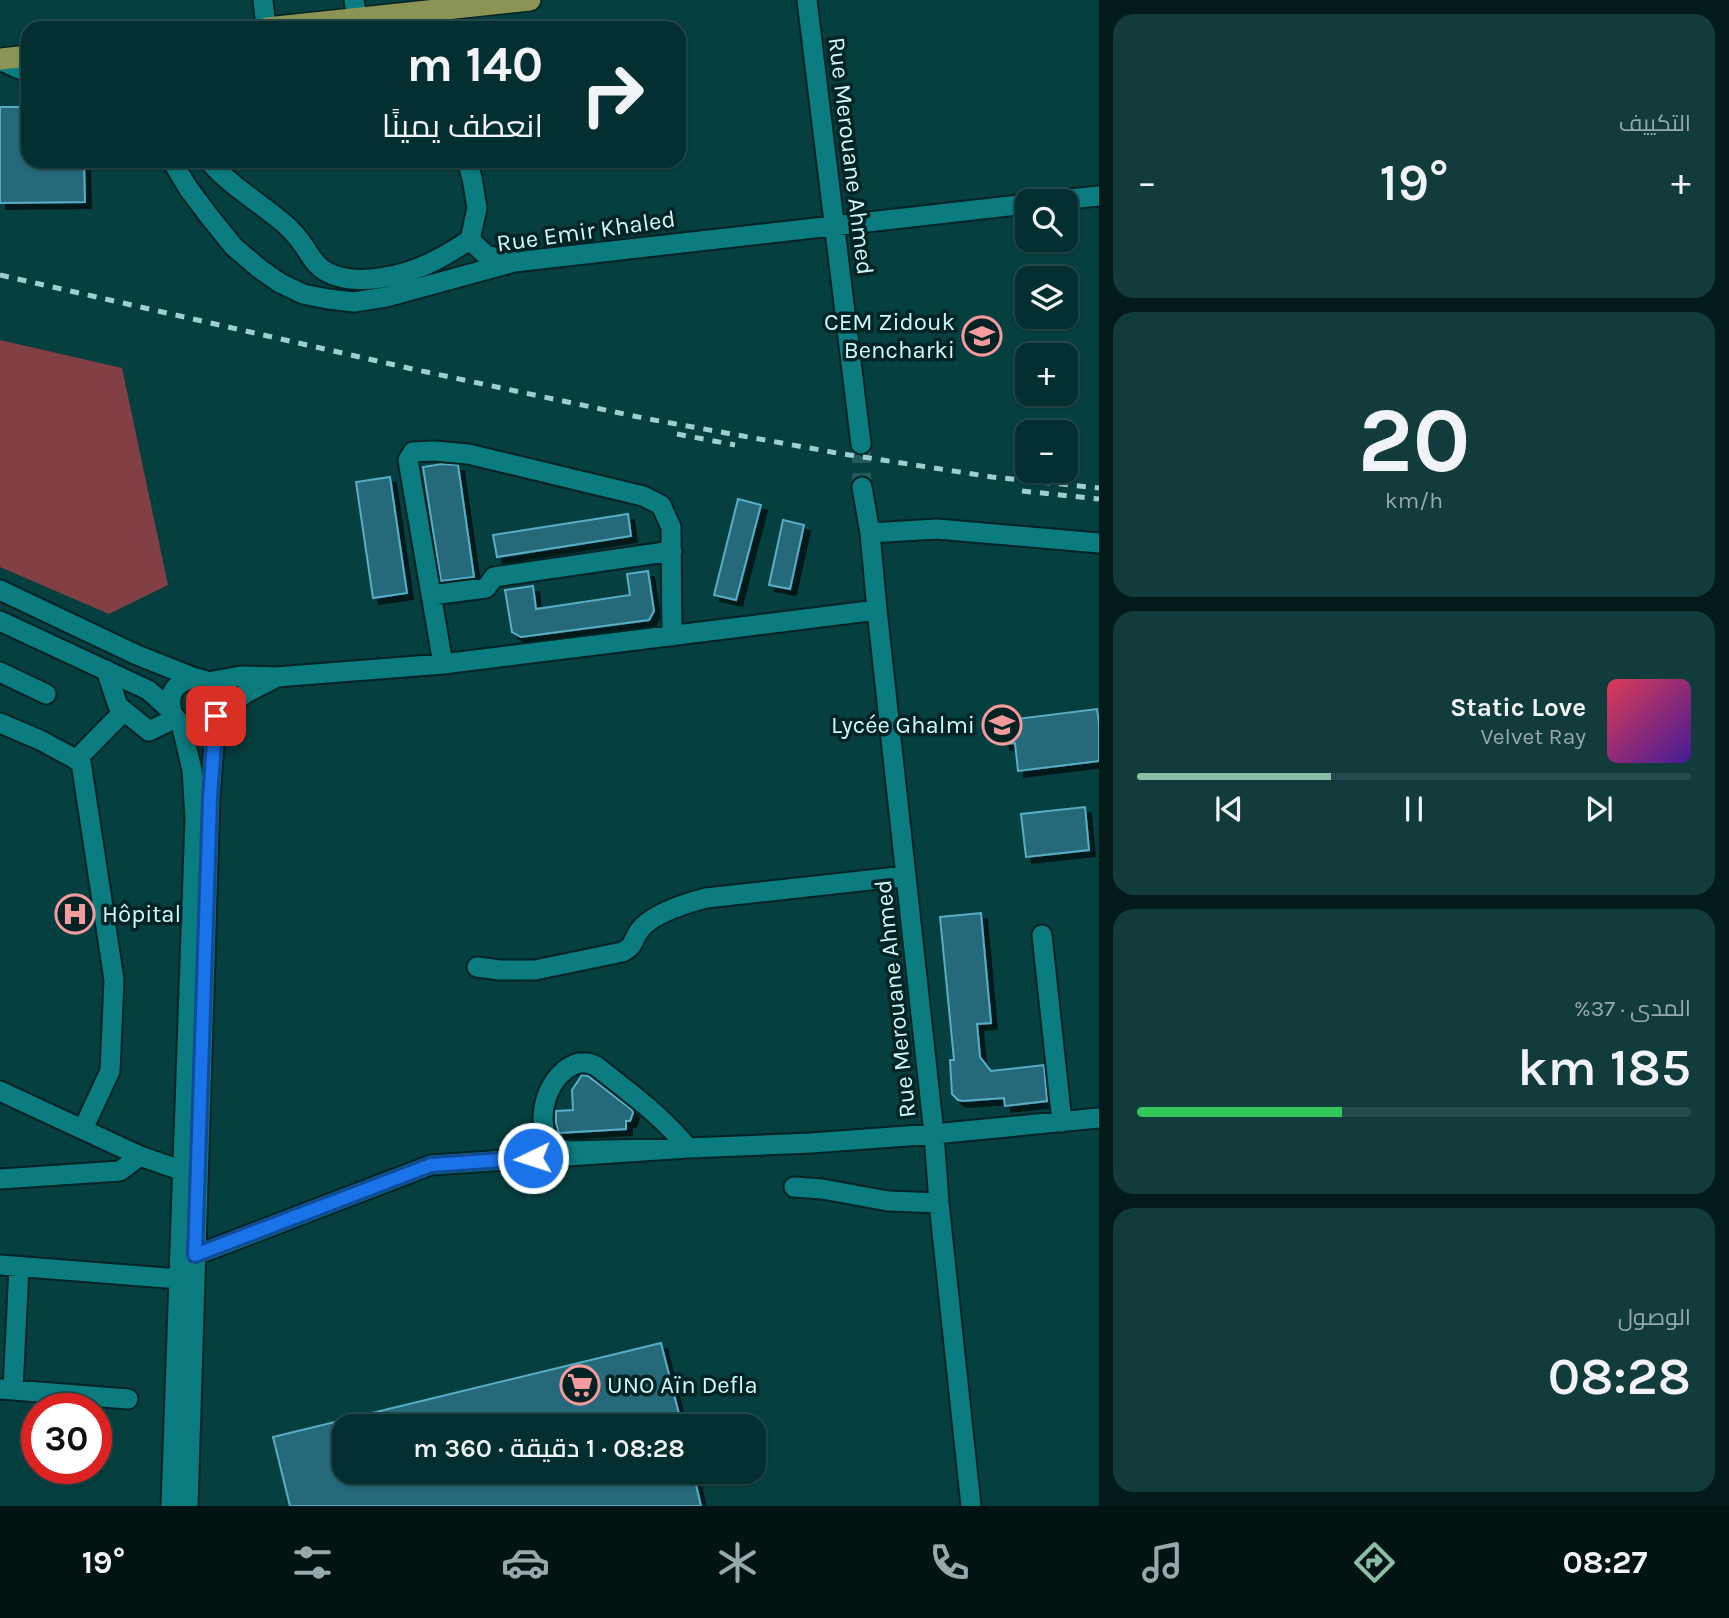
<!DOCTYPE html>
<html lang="ar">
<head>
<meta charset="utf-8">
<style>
  body { margin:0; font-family:Karla,Cairo,sans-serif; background:#123b3c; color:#f1f3f6; direction:rtl; height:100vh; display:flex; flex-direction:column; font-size:26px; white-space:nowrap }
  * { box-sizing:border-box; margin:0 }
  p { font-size:23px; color:#97a9ab }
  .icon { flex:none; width:38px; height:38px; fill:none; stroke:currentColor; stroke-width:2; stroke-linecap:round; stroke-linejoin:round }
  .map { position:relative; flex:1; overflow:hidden; direction:ltr }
  .drawer { display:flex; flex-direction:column; gap:14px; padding:14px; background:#021a1a; width:630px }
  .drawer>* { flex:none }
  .top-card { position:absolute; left:21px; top:21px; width:665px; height:147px; border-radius:21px; box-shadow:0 2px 5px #0004,0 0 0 2px #254a4c; direction:rtl; background:#042f30; color:#f1f3f6; overflow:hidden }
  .controls { position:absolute; left:1015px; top:189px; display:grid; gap:14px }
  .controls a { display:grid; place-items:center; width:63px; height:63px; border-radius:14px; background:#042f30; box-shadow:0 2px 5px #0004,0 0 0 2px #254a4c; font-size:35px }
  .speed { position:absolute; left:21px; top:1393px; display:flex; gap:14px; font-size:35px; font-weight:700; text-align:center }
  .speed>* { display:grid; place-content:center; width:91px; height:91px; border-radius:50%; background:#042f30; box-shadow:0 2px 5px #0004,0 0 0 2px #254a4c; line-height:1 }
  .speed .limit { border:10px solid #d22; background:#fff; color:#111 }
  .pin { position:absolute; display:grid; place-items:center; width:60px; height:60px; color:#fff; margin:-30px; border-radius:14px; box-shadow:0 4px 10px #0006 }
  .me { position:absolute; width:77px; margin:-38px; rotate:266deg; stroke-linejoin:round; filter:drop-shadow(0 0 5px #0008) }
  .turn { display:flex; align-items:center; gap:24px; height:147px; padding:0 28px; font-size:32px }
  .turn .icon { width:91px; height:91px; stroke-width:2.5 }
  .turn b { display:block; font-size:49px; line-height:60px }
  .big { font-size:52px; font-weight:600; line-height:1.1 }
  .drawer .card { flex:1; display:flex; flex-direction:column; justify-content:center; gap:10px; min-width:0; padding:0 24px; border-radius:21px; background:#123b3c }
  .drawer .dial { align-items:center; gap:0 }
  .dial b { font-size:91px; line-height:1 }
  .song { display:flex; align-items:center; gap:21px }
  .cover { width:84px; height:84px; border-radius:10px; background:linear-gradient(135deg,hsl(350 70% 55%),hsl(260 70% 35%)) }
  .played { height:7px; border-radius:4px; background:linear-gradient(90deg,#8abfa5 35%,#254a4c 35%) }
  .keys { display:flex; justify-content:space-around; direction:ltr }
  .heat { display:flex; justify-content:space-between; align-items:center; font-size:38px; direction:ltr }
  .charge { height:10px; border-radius:5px; background:linear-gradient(90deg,#34c759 37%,#254a4c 0) }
  .trip { position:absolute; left:332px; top:1414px; width:434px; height:70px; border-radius:21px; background:#042f30; box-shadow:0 2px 5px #0004,0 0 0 2px #254a4c; font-weight:600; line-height:70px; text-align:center; direction:rtl }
  .dock { display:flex; height:112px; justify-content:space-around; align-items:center; background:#021313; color:#97a9ab }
  .dock .icon { width:49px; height:49px }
  .dock .current { color:#8abfa5 }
  .dock b { font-size:32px; color:#f1f3f6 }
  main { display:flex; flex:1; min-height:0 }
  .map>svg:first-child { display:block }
  .green { fill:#834044 }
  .building { fill:#26697a; stroke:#58aec6; stroke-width:2; filter:url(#shadow) }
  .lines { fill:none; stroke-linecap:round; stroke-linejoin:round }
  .minor-tunnel { stroke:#245b5c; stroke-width:19; stroke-dasharray:19 10; stroke-linecap:butt }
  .minor-casing { stroke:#042324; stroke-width:23 }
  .major-casing { stroke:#042324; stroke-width:24 }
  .minor { stroke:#0b7d80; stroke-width:19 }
  .major { stroke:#8b9455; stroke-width:21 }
  .rail { stroke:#9ececf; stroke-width:5; stroke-dasharray:9 9; stroke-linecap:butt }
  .route-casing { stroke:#114b97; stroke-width:18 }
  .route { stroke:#1a73e8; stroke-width:12 }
  .labels { text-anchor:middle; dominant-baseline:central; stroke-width:7; stroke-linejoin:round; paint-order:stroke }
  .street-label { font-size:24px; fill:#cdf9fa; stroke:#042324 }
  .poi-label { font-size:24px; fill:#cdf9fa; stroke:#042324; text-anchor:end }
</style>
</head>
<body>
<main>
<section class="drawer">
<div class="card"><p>التكييف</p>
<div class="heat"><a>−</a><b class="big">19°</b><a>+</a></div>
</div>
<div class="card dial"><b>20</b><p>km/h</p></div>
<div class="card">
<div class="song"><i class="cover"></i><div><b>Static Love</b><p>Velvet Ray</p></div></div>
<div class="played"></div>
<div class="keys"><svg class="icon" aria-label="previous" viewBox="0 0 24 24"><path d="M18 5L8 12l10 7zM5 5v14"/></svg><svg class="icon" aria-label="pause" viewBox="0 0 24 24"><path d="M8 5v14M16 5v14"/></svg><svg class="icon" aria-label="next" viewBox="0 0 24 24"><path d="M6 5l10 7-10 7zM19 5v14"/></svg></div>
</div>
<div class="card"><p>المدى · 37%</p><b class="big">185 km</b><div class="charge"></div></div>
<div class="card"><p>الوصول</p><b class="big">08:28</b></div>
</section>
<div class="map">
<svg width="1099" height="1506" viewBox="0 0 1099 1506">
  <defs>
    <filter id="shadow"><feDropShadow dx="6" dy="6" stdDeviation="0" flood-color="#0009"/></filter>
  </defs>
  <rect width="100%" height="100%" fill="#063f40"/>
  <path class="green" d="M0,340L122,368L168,585L109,614L0,567Z"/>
  <path class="building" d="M0,107H28V161H84L85,202L0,203Z
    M442,464L458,465L474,577L441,581L423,467Z
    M390,477L407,593L373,598L356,482Z
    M738,499L761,505L736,600L714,595Z
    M628,514L631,536L497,557L493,535Z
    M783,520L804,525L790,589L769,585Z
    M648,571L654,611L649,620L521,637L512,632L505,590L533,586L536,609L630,595L627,574Z
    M1097,709L1099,723V761L1018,771L1015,743L1004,744L1001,721Z
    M1085,807L1089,850L1026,857L1021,814Z
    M981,913L991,1023L977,1024L980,1057L991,1071L1044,1065L1047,1101L1005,1106L1004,1098L963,1101L958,1100L952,1094L950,1060H954L940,917Z
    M582,1075L588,1076L632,1110L633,1113L630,1121H626V1129L559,1133L556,1123V1111L573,1110L572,1090Z
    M661,1343L682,1426H345V1472H693L701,1506H290L273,1437Z"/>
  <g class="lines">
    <path class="minor-tunnel" d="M861,444L862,487"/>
    <g class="minor-casing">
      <path id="minor" d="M263,0L266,28
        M354,0L357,18
        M807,0L861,444
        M0,60L17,68L28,72
        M172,161L188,188L209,216L234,247L260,269L280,283L303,294L328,299L354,302L386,297L514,262L1027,204
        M209,161C231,187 261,203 287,226C292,231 297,236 301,242C309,252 313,264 325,271C356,289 408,275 438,259C449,253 460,246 470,240
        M467,161L472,178L477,208L470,240L486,255L513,262
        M1050,201L1099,196
        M862,487L870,533L877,610L934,1134L939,1203L971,1506
        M870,533L937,529L1099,543
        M0,590L137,655L195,678C215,681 224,698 216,716L210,798L188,1506
        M431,595L486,588L494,577L672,551
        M0,621L148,690C155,696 162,702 169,709C173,714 175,719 180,722C193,731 206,726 216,716
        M443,664L408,460L413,452L434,451L468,454L643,496L661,505L671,527L672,636
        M106,670L118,706L149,731L176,718
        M0,672L46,694
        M208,682L241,676L276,677L443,664L877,610
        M172,712C167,693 176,681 195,678
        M218,713L246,693L275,678
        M0,723L40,740L81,762L114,980L110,1071L83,1129
        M76,760L124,711
        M1042,935L1062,1122
        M477,967L500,970H535L622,952C635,946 632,941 639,931C651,914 687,903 706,898L906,876
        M579,1063H588L596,1066C628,1091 662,1116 688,1148L569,1151L553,1147C531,1122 548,1071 579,1063Z
        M0,1091L140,1156L183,1171
        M0,1179L120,1171L140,1156
        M794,1187L822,1189L888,1201L939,1203
        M196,1255L431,1165L688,1148L811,1143L934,1134L1099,1118
        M0,1265L179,1279
        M0,1389L128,1399
        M13,1390L19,1267
        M171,1506L195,818L192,770L181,723"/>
    </g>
    <g class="major-casing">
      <path id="major" d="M267,28L530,0
        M0,59L28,56"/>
    </g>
    <use href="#minor" class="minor"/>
    <use href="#major" class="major"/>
    <path class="rail" d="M0,275L417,370L643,418L837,453L992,477L1099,488
      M677,434L735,445
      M1022,491L1099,499"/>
  </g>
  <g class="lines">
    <g class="route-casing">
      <path id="route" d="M216,716L210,798L195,1255L431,1165L533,1158"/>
    </g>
    <use href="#route" class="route"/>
  </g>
  <defs>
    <g id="school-ring" transform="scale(2.0125)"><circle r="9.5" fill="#042324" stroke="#f59b9e" stroke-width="1.5"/><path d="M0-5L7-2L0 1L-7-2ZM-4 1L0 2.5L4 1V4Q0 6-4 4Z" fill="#f59b9e"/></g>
    <g id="hospital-ring" transform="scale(2.0125)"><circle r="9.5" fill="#042324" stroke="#f59b9e" stroke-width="1.5"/><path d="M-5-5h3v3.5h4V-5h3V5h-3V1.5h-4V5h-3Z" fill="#f59b9e"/></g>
    <g id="supermarket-ring" transform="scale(2.0125)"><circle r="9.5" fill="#042324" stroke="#f59b9e" stroke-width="1.5"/><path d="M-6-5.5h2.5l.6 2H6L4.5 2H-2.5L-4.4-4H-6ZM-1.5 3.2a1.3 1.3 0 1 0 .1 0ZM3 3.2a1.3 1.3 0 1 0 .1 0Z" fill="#f59b9e"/></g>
  </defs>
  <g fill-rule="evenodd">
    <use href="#school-ring" x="982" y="336"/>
    <use href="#school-ring" x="1002" y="725"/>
    <use href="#hospital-ring" x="75" y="914"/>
    <use href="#supermarket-ring" x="580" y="1385"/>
  </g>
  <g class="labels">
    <g class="street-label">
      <text transform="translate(851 156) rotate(83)">Rue Merouane Ahmed</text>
      <text transform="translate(586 231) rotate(-8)">Rue Emir Khaled</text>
      <text transform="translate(895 999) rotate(-96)">Rue Merouane Ahmed</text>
    </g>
    <g class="poi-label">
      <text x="955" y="322">CEM Zidouk<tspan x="955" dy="28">Bencharki</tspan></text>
      <text x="975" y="725">Lycée Ghalmi</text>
      <text x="102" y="914" text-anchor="start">Hôpital</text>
      <text x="607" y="1385" text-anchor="start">UNO Aïn Defla</text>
    </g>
  </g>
</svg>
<div class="controls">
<a><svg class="icon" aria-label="search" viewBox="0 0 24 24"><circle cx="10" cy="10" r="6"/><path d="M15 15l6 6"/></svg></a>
<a><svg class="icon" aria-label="layers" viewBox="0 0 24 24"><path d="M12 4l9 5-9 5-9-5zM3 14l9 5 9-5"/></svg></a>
<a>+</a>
<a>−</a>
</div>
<div class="speed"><div class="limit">30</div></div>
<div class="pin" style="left:216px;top:716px;background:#d93025"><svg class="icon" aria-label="arrive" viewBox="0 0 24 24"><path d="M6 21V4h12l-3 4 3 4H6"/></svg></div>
<svg class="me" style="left:533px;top:1158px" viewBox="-20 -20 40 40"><circle r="17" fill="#1a73e8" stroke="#fff" stroke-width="3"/><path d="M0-11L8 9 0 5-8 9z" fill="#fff"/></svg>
<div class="trip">08:28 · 1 دقيقة · 360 m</div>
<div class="top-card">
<div class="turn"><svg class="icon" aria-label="right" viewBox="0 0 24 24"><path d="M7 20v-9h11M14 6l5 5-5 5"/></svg><div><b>140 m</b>انعطف يمينًا</div></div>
</div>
</div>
</main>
<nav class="dock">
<b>08:27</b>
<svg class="icon current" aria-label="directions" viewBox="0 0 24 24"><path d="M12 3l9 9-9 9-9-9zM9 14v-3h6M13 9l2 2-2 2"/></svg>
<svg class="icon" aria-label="music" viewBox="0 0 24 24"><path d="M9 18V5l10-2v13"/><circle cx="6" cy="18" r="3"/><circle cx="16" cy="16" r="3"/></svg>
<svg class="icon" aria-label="phone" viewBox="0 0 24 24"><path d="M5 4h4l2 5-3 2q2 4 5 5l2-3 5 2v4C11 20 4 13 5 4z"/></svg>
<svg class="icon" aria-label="climate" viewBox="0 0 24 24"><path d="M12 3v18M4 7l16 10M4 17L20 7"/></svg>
<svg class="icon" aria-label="car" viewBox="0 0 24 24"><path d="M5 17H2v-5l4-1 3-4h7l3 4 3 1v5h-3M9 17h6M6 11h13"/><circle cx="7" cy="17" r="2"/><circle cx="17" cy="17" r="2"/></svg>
<svg class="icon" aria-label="filters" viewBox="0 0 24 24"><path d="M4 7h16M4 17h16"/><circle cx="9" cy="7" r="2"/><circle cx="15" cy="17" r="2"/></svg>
<b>19°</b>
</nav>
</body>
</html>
